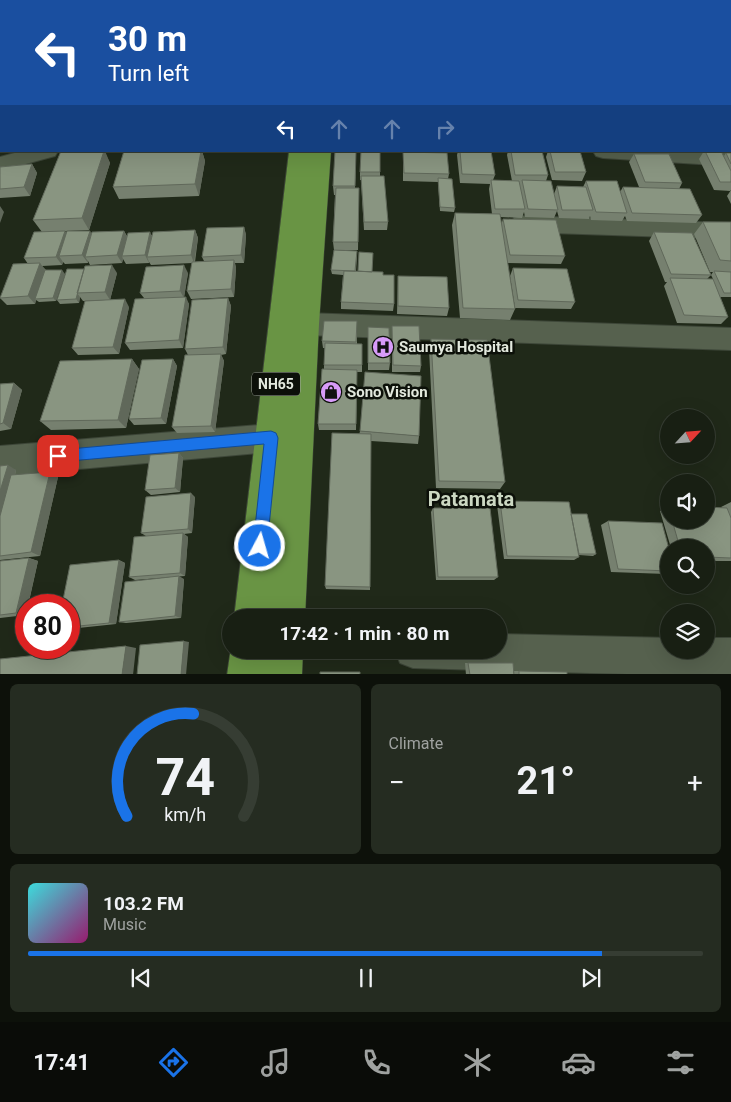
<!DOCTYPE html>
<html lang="en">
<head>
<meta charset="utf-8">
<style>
  body { margin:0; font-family:Roboto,sans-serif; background:#252c21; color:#f1f3f6; height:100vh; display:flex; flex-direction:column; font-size:19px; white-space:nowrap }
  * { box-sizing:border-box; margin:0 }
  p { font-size:16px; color:#9fa2a0 }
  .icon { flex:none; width:28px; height:28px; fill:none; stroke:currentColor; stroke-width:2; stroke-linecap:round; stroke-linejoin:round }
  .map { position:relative; height:674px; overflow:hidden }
  .drawer { display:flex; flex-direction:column; gap:10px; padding:10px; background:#0d110a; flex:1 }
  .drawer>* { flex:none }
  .top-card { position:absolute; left:0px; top:0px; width:731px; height:152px; box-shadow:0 5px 20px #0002,0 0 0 1px #363d33; background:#1a4fa0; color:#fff; overflow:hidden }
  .needle { width:32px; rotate:64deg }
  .buttons { position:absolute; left:660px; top:409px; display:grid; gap:10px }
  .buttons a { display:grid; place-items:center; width:55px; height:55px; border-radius:50%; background:#181f13; box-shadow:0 5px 20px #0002,0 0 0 1px #363d33; font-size:25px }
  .speed { position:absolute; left:15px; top:594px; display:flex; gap:10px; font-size:25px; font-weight:700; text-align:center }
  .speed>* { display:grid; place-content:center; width:65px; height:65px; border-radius:50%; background:#181f13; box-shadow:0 5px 20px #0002,0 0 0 1px #363d33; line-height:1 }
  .speed .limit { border:8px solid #d22; background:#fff; color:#111 }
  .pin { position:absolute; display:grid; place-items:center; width:42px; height:42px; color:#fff; margin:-21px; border-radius:10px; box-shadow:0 2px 8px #0006 }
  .me { position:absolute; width:55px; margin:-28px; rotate:6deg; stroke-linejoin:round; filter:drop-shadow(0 0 4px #0008) }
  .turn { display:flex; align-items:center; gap:18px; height:105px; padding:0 25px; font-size:22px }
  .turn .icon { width:65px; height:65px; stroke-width:2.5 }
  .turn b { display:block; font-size:35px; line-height:42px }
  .lanes { display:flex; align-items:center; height:48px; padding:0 25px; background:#0003; justify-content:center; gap:25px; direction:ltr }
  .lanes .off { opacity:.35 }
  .big { font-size:38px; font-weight:700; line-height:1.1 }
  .drawer .card { flex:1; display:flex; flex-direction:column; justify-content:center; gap:8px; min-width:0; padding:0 18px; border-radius:8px; background:#252c21 }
  .drawer .dial { align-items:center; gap:0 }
  .dial svg { height:130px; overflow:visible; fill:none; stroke:#363d33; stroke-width:7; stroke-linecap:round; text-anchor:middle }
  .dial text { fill:#f1f3f6; stroke:none }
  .song { display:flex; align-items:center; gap:15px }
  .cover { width:60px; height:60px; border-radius:8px; background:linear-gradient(135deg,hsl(180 70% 55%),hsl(320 70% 35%)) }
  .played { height:5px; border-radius:2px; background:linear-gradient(90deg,#1a73e8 85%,#363d33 85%) }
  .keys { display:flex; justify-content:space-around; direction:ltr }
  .heat { display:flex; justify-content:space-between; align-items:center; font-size:28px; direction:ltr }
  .drawer .tiles { flex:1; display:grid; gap:10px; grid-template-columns:1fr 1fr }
  .card:last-child { grid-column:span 2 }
  .trip { position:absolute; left:222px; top:609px; width:285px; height:50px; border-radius:25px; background:#181f13; box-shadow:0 5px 20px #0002,0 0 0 1px #363d33; font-weight:700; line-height:50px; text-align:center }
  .tab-bar { display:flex; height:80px; justify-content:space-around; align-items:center; background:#0a0c08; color:#9fa2a0 }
  .tab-bar .icon { width:35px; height:35px }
  .tab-bar .current { color:#1a73e8 }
  .tab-bar b { font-size:22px; color:#f1f3f6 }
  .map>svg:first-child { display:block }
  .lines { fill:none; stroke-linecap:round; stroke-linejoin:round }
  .minor-casing { stroke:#3d4638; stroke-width:2 }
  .highway-casing { stroke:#3d4638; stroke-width:1 }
  .minor { fill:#56614e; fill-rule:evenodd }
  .highway { fill:#699444; fill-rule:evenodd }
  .wall { fill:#76806f; fill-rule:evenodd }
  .shaded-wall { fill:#60685a }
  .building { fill:#899581; stroke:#60685a }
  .route { fill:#1a73e8; stroke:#114b97 }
  .labels { text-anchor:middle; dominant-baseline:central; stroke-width:5; stroke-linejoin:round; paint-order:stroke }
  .shield { fill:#0c1009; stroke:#a2a89e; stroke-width:1 }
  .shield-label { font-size:14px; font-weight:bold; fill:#e3e9de }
  .poi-label { font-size:15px; font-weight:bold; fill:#e3e9de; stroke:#0c1009; text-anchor:start }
  .district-label { font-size:20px; font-weight:bold; fill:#ccd8c3; stroke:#0c1009 }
</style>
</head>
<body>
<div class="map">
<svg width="731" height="675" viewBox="0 0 731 675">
  <rect width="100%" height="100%" fill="#202919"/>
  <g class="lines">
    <g class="minor-casing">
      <path id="minor" d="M207,0H223V1H207Z
        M730,32H731V42H730Z
        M730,93H731V105H730Z
        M22,151H58L55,156L0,171V157Z
        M593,151L731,152V166L603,158L596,156Z
        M522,216L731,223V239L522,232L514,230L511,224L514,218Z
        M305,313L731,328V350L305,335L296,332L292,324L296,316Z
        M271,424L281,428L286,438L281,448L271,452L0,476V446Z
        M499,634L669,638V650H706V638H731V674H626L413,668L400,663L395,650H499Z"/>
    </g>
    <g class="highway-casing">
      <path id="highway" d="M314,0H330V1H314Z
        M289,151H331L319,324L305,618H234Z
        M231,647V650H303L302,675H227Z"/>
    </g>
    <use href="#minor" class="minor"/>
    <use href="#highway" class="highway"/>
  </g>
  <path class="wall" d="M0,0H6L5,1H1V29L0,30Z
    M217,0H243V1H217Z
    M277,0H296L295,1H277Z
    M549,0H589L590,1H549Z
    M603,0H633L634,1H604Z
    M636,0H681V1H637Z
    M686,0H731V25L730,24V1H687Z
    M0,31H1V97H0Z
    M730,102H731V150H730Z
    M61,151H113L112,152L105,153L110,163L89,230L65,231L67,234L92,233L124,231L127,236L152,235L195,230L198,238L195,262L204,261L202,257L244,227L246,235L244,263H235L236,268L234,297L191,299L187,291L192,263L151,265L149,262V263L126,264L123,259L122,263L90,265L88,261V263L65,264L63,262L62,265L42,266L46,270L65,274L56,301L39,302L36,300L35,304L7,305L0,298V297L28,264L24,258L42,232L33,220Z
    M124,151H202L205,161L199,196L119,199L113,187Z
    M356,151L355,188H359L358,250H334L333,242L335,195H334L333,186Z
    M380,151V176L388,222L387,230H364L361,180H360V172Z
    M458,151H491L495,175L493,180L512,181L507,155L508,151H542L548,175L546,181L554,194L557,186L583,187L586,181L620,192L623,187H639L629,162L634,154L682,183L679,189L702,215L696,223L627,221L625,216L622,221L591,220L590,216L589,219L559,218L557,211L554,218L525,217L524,212L522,218L500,217L501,225L503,219L565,256L561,264L507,263L515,309L510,320L460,318L452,225L455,213L492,214L489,189L490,184L460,183L457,155Z
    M548,151H580L586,172L582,181L552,180L546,157Z
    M704,151H721L724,156L726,153H731V191L714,190L699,159Z
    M403,152L449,174L448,179L455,208L454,212L440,211L438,182L403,181Z
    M32,164L37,173L30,196L0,198V167Z
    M731,190V204L727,196Z
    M703,222H731V297H720L728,317L721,324L677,323L664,286L667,282H665L649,241L654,232L711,275L713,272H710L694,234ZM711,275L713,279H707Z
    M357,255L356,271L372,272L394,304L393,311L341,309V302L343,275L332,274L331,270Z
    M513,268L575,302L571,309L515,308L510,276Z
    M117,273L110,300L83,301L80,297L79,303L60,304L57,300Z
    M188,273L184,297L189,304L183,348L130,350L125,343L144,298L140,293Z
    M398,276L449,308L447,316L397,314Z
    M228,298L231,306L226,354L221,355L224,361L215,432L177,433L172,427L188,355L185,349Z
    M129,307L119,354L78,355L72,348Z
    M392,326L421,366L420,372H392Z
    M368,327L390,363L389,370H368Z
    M357,329V344L362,351V372H357L356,430H319L318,424L324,369V365L325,348H323L322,341Z
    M431,339L505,482L500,489L436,488L429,349Z
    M132,359L139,369L126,428L51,430L40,421Z
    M173,359L177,366L166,424L134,425L129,419Z
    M14,383L22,390L11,429L0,431V384Z
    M360,431L419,436L418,444L371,441L370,590L326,589L325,586Z
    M179,453L183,458L180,492L151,495L145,490Z
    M0,466L16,470L15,475L58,477L40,556L0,560Z
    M195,497L192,533L184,534L188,537L185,576L135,580L129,577L146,536L141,533Z
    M500,501L571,514L596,554L593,556L579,555V557L574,560L504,559L497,505Z
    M731,502V561H706V548H671L660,511L669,507V520H706L722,508L721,507Z
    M433,508L498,577L494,580H436L431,512Z
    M608,521L669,549V573L666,574L611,572L601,525Z
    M29,558L38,561L26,615L0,618V561Z
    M119,560L125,563L116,624L69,629V605Z
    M184,579L181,618L126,623L119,622Z
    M465,663H468L514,675H466Z
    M514,671H519L567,675H514Z"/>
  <path class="shaded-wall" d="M0,0H6L5,1H1V5L0,3Z
    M158,0H181V1H159Z
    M182,0H204V1H182Z
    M1,60V77L0,79V62Z
    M104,151H105L110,163L89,230L82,218Z
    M201,151H202L205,161L199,196L195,184Z
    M32,164L37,173L30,196L24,187Z
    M0,206L4,212L0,223Z
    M244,227L246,235L244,263L241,255Z
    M195,230L198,238L194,263L191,255Z
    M65,231L70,240L59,256L63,262L62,265L56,257Z
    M90,231L95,239L85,257L88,261V263L82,255Z
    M124,231L128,239L122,256L123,259L122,263L117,255Z
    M150,232L154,240L147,257L149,262V263L145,255Z
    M234,260L236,268L234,297L231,289Z
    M40,263L46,271L35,299L36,300L35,304L28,296Z
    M112,265L117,273L110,300L105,292Z
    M184,265L188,273L184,298L180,291Z
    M62,270L65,274L56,301L53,298Z
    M77,293L80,297L79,303L76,299Z
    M186,297L189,304L183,348L179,340Z
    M228,298L231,306L226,354L223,347Z
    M125,299L129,307L119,354L113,347Z
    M221,354L224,361L215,432L211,426Z
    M132,359L139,369L126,428L118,420Z
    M173,359L177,366L166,424L161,418Z
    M14,383L22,390L11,429L3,423Z
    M179,453L183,458L180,492L175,488Z
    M8,465L16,470L0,529V491Z
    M50,472L58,477L40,556L31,552Z
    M191,493L195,497L192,533L188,529Z
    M183,533L188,537L185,576L180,573Z
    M29,558L38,561L28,605H26V615L16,613Z
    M119,560L125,563L116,624L109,623Z
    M179,576L184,579L181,618L175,616Z
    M184,641L189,642L186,675H181Z
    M126,646L136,648L133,675H122Z"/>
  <path class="building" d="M34,0H48L47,1H34Z
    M53,0H80V1H52Z
    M97,0H112V1H96Z
    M138,0H154V1H138Z
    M350,0H379V1H350Z
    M384,0H415V1H384Z
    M416,0H438V1H417Z
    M444,0H461V1H444Z
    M463,0H495V1H463Z
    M501,0H543V1H501Z
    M574,0H589L590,1H575Z
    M610,0H633L634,1H611Z
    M644,0H681V1H645Z
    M695,0H718L719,1H696Z
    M0,5H1V21H0Z
    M0,31H1V60L0,62Z
    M730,61L731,63V73H730Z
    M1,73V89H0V74Z
    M730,102H731V112L730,110Z
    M730,119H731V141L730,139Z
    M0,125H1V140L0,141Z
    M61,151H104L82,218L33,220Z
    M124,151H201L195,184L113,187Z
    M335,151H356L355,186H333Z
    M361,151H380V172H360Z
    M460,151H491L495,175L462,174Z
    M511,151H542L548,175H515Z
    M550,151H580L586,172H555Z
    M705,151H721L731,171V182H720Z
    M403,152L447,153L449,174L404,173Z
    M726,153H731V164Z
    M634,154H669L682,183L645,182Z
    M32,164L24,187L0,189V167Z
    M361,176H384L388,222H364Z
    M438,178L452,179L455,208L440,207Z
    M491,180L519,181L525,209H495Z
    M522,180L551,181L558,210L528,209Z
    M586,181H617L627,213L596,212Z
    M557,186L586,187L593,210H562Z
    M623,187L690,189L702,215L632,213Z
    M336,188H359L358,242H333Z
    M455,213L500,214L515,309L463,308Z
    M503,219L556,220L565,256L510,255Z
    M703,222H731V261L720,260Z
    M244,227L241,255L202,257L207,228Z
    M195,230L191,255L147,257L153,232Z
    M65,231L56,257L24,258L34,232Z
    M67,231H90L82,255L59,256Z
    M124,231L117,255L85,257L92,232Z
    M150,232L145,255L122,256L128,233Z
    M654,232L692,233L711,275L671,274Z
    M334,250L357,251L355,271L331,270Z
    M359,252L373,253L372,272L358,271Z
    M234,260L231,289L187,291L192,262Z
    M40,263L28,296L0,298L13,264Z
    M112,265L105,292L77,293L85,266Z
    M184,265L180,291L140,293L146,267Z
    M513,268L567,269L575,302L518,300Z
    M67,269H84L76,299L57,300Z
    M45,270H62L53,298L35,299Z
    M344,271L383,272V275H394V304L341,302Z
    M714,271L731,272V293H724Z
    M398,276L447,277L449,308L398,306Z
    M670,278L713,279L728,317L684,315Z
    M186,297L179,340L125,343L135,299Z
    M228,298L223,347L185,349L192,300Z
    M125,299L113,347L72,348L85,301Z
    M324,321H357L356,342L322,341Z
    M392,326H419L421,366L393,365Z
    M368,327L389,328L390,363H368Z
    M431,339L487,340L505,482L439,481Z
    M325,343L362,344V365H324Z
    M221,354L211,426L172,427L185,355Z
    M132,359L118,420L40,421L60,361Z
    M173,359L161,418L129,419L142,360Z
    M322,369L357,370L356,424H318Z
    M365,372L421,376L419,436L360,431Z
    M14,383L3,423L0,424V384Z
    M332,433L371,434L370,587L325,586Z
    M179,453L175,488L145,490L150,455Z
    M8,465L0,491V466Z
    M50,472L31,552L0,556V516L11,475Z
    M191,493L188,529L141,533L146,497Z
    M500,501L569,502L579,557L507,556Z
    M706,507L727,508L731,518V558L706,557V548H680L672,520H706Z
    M433,508H490L498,577H438Z
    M571,514H587L596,554H579Z
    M608,521L662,523L669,549V571L618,569Z
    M183,533L180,573L129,577L134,537Z
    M29,558L16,613L0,615V561Z
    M119,560L109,623L69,627V605H62L70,565Z
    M179,576L175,616L119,622L125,582Z
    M184,641L181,675H137L140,645Z
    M126,646L122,675H0V659Z
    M468,663H513L514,675H470Z
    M519,671L567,672V675H519Z
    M320,672H360V675H320Z"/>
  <path class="route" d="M271,431L276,433L278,438L267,546L265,551L260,553L255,551L253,546L264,444L58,462L54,460L52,456L54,451L58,450Z"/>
  <defs>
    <g id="hospital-disc" transform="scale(1.125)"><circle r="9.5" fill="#d79bf9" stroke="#0c1009"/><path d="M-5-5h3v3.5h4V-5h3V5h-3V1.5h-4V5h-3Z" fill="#111"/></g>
    <g id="shop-disc" transform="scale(1.125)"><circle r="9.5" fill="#d79bf9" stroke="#0c1009"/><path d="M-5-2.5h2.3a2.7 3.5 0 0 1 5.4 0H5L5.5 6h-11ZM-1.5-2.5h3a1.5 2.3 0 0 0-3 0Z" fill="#111"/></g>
  </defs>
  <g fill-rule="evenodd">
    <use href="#hospital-disc" x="383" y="347"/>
    <use href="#shop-disc" x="331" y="392"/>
  </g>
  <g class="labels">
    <rect class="shield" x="252" y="372.5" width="48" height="23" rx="4"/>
    <g class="shield-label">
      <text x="276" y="384">NH65</text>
    </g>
    <g class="poi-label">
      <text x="399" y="347">Saumya Hospital</text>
      <text x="347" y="392">Sono Vision</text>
    </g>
    <g class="district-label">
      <text x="471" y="499">Patamata</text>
    </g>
  </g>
</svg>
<div class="buttons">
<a><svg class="needle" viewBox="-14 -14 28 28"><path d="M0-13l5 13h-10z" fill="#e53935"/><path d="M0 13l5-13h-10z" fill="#9fa2a0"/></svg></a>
<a><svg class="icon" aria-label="sound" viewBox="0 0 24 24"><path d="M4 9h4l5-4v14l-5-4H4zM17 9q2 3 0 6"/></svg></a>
<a><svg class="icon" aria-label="search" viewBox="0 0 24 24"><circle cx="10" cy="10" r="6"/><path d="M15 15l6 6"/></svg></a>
<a><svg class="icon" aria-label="layers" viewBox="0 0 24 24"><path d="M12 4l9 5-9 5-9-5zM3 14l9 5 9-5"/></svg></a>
</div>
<div class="speed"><div class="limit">80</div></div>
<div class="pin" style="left:58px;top:456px;background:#d93025"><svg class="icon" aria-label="arrive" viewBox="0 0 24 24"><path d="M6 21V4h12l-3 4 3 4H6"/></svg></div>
<svg class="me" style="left:260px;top:546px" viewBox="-20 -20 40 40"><circle r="17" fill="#1a73e8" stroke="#fff" stroke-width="3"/><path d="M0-11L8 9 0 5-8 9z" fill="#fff"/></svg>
<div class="trip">17:42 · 1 min · 80 m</div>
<div class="top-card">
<div class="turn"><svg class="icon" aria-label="left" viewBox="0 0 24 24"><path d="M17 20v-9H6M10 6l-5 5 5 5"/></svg><div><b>30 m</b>Turn left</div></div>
<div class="lanes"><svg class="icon" aria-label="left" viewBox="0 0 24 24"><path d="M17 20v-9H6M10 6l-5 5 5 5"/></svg><svg class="icon off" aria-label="ahead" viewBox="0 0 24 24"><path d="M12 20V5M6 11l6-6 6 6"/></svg><svg class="icon off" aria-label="ahead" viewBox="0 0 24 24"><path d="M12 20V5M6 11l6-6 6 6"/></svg><svg class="icon off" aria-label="right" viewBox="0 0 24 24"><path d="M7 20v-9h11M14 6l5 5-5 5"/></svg></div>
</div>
</div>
<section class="drawer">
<div class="tiles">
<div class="card dial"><svg viewBox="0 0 100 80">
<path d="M14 69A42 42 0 1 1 86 69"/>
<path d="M14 69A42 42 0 0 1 55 6" stroke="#1a73e8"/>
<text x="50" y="56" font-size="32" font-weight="700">74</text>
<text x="50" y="72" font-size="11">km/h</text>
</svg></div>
<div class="card"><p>Climate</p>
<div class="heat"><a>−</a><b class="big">21°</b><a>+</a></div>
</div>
<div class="card">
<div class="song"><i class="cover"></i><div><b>103.2 FM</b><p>Music</p></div></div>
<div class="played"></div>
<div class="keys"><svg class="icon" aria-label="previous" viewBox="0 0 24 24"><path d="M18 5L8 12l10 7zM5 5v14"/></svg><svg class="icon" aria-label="pause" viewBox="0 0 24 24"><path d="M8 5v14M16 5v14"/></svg><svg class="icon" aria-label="next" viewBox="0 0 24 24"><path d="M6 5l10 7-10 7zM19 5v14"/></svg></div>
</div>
</div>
</section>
<nav class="tab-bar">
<b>17:41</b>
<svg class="icon current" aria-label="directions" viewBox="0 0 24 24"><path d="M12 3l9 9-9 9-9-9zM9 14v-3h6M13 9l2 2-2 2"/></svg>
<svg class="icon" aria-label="music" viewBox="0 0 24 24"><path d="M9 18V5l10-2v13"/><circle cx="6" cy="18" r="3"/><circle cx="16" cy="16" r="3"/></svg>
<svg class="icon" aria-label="phone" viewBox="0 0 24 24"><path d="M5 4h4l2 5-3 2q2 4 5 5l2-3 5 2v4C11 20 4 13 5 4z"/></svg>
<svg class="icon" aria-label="climate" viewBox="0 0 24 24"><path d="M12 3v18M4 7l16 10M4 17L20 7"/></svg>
<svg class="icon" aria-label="car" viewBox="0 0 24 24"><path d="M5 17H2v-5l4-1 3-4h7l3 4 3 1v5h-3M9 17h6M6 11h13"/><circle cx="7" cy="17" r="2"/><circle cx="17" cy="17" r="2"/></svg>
<svg class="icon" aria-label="filters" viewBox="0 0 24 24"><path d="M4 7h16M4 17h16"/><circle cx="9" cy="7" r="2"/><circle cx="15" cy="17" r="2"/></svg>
</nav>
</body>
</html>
